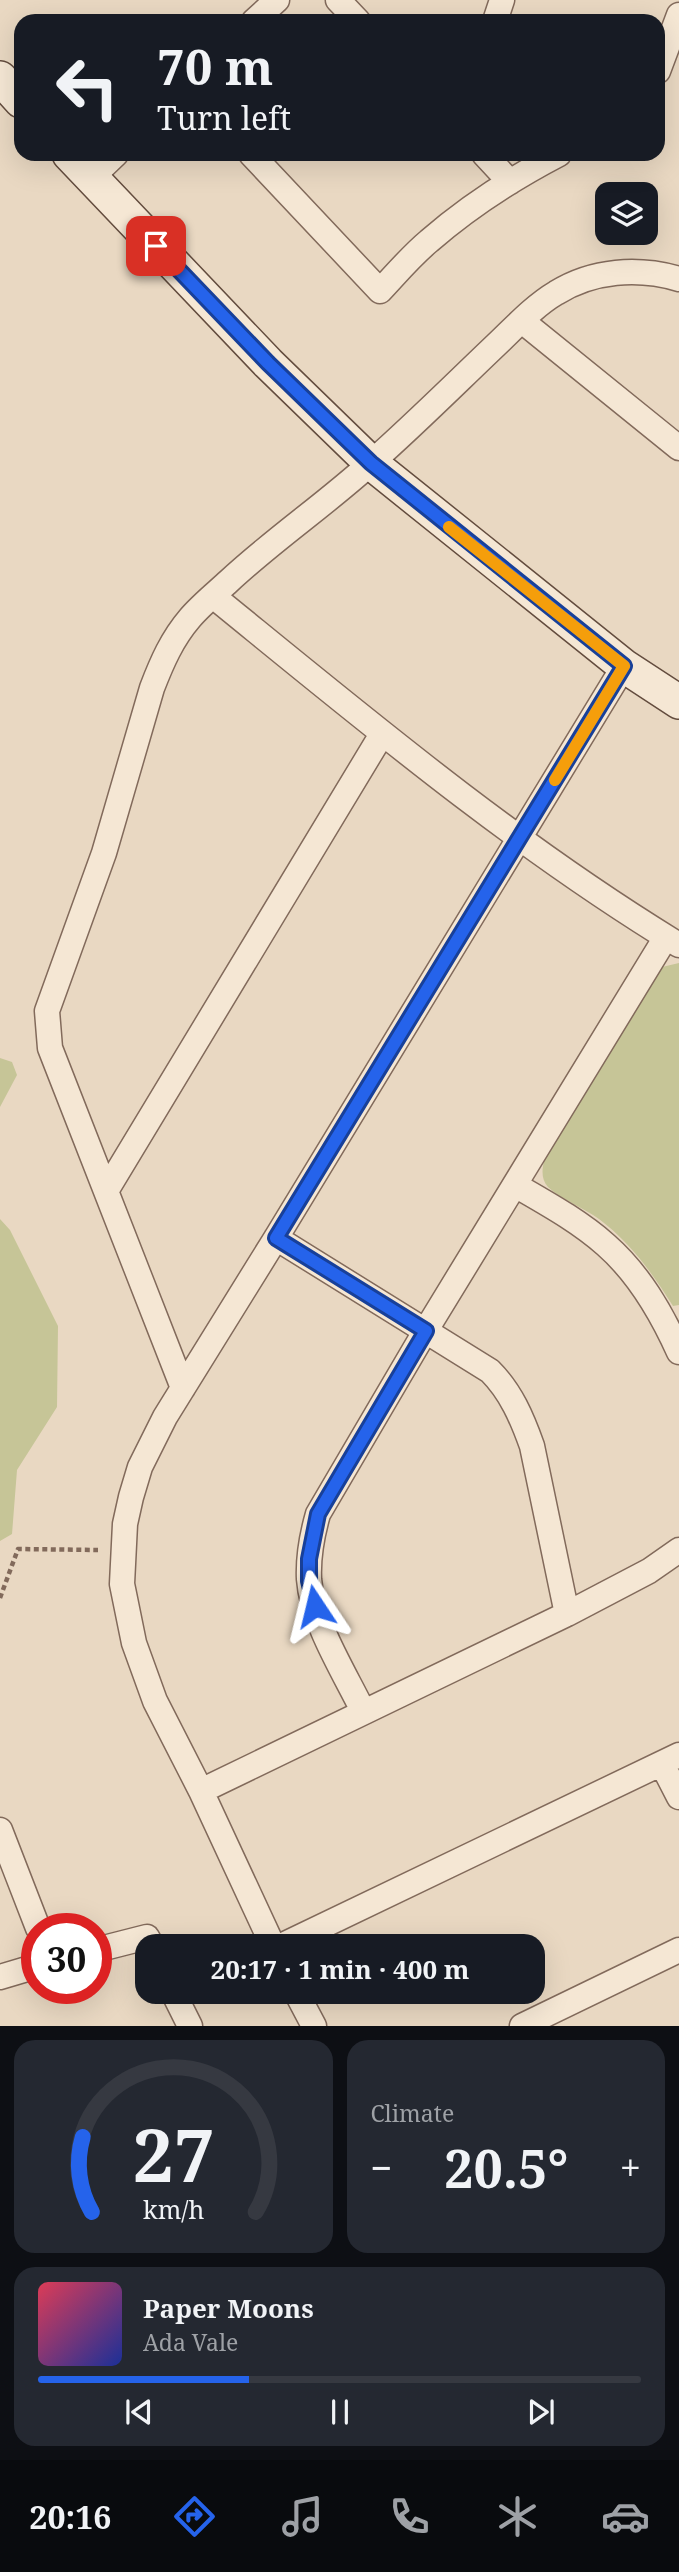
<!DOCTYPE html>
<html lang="en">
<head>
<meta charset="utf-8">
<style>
  body { margin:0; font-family:"Noto Serif",serif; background:#242831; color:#f1f3f6; height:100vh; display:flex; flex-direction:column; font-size:26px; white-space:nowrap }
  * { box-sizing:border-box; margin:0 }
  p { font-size:23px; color:#9ea1a6 }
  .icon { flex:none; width:38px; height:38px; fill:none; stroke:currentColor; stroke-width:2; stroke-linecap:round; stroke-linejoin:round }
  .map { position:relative; height:2026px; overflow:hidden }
  .drawer { display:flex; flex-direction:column; gap:14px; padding:14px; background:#0d0f14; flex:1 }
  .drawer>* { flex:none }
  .guide { position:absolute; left:14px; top:14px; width:651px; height:147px; border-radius:21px; box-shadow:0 7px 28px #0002; background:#171b24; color:#f1f3f6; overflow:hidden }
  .tools { position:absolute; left:595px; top:182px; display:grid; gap:14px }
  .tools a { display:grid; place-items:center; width:63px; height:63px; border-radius:14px; background:#171b24; box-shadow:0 7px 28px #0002; font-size:35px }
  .speed { position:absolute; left:21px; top:1913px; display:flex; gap:14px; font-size:35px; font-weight:700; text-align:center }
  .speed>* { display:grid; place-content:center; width:91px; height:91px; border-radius:50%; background:#171b24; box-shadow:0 7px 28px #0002; line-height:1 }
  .speed .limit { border:10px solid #d22; background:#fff; color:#111 }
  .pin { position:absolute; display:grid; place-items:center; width:60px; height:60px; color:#fff; margin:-30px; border-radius:14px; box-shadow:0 4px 10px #0006 }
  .me { position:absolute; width:77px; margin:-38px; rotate:350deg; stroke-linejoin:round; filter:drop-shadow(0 0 5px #0008) }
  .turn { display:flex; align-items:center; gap:24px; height:147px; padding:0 28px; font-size:32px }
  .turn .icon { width:91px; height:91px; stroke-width:2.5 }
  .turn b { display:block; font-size:49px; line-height:60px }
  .big { font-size:52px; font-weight:700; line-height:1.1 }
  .drawer .tile { flex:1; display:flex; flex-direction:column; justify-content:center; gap:10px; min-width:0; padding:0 24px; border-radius:21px; background:#242831 }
  .drawer .dial { align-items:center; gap:0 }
  .dial svg { height:182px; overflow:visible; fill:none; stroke:#363941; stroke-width:7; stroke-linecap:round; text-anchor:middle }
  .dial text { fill:#f1f3f6; stroke:none }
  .song { display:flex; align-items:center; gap:21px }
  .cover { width:84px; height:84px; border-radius:10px; background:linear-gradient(135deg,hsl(350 70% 55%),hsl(230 70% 35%)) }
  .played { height:7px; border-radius:4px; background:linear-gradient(90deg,#2563eb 35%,#363941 35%) }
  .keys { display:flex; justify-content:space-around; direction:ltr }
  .heat { display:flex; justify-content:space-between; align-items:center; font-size:38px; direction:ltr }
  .drawer .tiles { flex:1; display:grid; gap:14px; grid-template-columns:1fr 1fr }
  .tile:last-child { grid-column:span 2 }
  .trip { position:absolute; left:135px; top:1934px; width:410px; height:70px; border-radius:21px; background:#171b24; box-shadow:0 7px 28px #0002; font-weight:700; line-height:70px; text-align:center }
  .tabs { display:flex; height:112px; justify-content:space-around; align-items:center; background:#090b0e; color:#9ea1a6 }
  .tabs .icon { width:49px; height:49px }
  .tabs .selected { color:#2563eb }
  .tabs b { font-size:32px; color:#f1f3f6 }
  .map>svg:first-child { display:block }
  .green { fill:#c6c597 }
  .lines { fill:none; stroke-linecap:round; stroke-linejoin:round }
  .street-casing { stroke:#826a5b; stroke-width:27 }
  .secondary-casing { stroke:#634c3e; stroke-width:36 }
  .path { stroke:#826a5b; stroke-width:4.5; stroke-dasharray:5 3.5; stroke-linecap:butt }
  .street { stroke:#f5e7d4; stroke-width:24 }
  .secondary { stroke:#f5e7d4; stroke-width:33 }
  .route-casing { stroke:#184099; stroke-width:18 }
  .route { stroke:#2563eb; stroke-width:12 }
  .slow { stroke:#f59e0b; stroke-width:12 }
</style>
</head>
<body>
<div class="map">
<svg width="679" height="2026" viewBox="0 0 679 2026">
  <rect width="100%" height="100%" fill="#e9d8c2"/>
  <path class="green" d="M679,963V1305L673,1306C652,1273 631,1243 599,1219C584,1208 562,1200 548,1187C541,1179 542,1170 544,1161L662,967Z
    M0,1058L12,1062L17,1075L0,1107Z
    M0,1219L10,1230L58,1326L57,1407L17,1470L12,1534L0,1541Z"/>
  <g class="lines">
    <g class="street-casing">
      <path id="street" d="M338,0L358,21
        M254,21L277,0
        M495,21L502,0
        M658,71L679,15
        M251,154L380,291C396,274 411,256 429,241C468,207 513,178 559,154
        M484,154L510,182
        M91,178L116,154
        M522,321L679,448
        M213,596C363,718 513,844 679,945
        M515,1185C546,1203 579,1221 606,1245C639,1274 661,1312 679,1352
        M106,1191L382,734
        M276,1238L490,1371C511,1392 522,1418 532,1446L567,1614
        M183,1388L50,1048L47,1011L104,853L152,688C162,662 172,639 190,618C201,605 216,593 229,581C274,539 326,504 372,462C414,425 455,384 496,345C514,328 534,306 556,293C593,270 638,267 679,279
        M363,1711C344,1672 312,1622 309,1579C308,1557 312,1535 318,1514L426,1330L666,937
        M662,1764L679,1797
        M201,1791L567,1614L649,1571L679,1550
        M0,1830L38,1928
        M273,1946L201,1791L155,1701L134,1643L122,1584L125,1524L131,1497L140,1467L165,1417L276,1238L624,666
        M281,1946L679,1755
        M96,1950L147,1937L152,1946
        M0,1977L37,1966
        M173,1992L190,2026
        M296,1992L314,2026
        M522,2026L679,1950"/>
    </g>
    <g class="secondary-casing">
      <path id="secondary" d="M0,78L21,101
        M69,154L268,363L371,463L624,666L679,702"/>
    </g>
    <path class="path" d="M0,1598L18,1549L98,1550"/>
    <use href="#street" class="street"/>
    <use href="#secondary" class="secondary"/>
  </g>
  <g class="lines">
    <g class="route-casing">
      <path id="route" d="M156,246L268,363L371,463L624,666L276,1238L426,1331L318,1514L309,1559V1581L315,1606"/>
    </g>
    <use href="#route" class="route"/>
    <path class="slow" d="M449,527L624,666L555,780"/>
  </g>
</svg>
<div class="tools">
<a><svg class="icon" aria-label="layers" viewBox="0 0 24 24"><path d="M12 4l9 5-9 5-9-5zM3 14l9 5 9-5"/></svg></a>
</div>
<div class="speed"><div class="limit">30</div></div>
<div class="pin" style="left:156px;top:246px;background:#d93025"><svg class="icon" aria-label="arrive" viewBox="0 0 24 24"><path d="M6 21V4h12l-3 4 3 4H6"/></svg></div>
<svg class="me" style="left:315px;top:1606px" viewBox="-20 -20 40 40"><path d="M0-17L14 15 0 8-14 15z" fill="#2563eb" stroke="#fff" stroke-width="4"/></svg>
<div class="trip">20:17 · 1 min · 400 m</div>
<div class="guide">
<div class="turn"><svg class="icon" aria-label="left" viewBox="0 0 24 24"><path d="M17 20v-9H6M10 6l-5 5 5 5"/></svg><div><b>70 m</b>Turn left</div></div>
</div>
</div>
<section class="drawer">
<div class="tiles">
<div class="tile dial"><svg viewBox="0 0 100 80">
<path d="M14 69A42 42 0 1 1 86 69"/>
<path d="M14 69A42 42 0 0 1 10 36" stroke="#2563eb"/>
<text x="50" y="56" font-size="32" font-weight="700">27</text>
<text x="50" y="72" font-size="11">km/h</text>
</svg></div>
<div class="tile"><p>Climate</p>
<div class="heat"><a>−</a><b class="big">20.5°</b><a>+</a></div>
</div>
<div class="tile">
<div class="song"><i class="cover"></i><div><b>Paper Moons</b><p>Ada Vale</p></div></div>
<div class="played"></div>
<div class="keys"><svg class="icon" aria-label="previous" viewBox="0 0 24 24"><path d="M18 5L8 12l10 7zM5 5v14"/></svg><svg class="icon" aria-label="pause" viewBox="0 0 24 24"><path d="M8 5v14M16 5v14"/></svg><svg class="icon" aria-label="next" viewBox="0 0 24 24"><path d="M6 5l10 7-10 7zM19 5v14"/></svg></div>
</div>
</div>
</section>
<nav class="tabs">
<b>20:16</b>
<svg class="icon selected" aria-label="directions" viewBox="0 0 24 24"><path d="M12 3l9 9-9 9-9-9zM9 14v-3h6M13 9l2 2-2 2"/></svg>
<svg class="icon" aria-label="music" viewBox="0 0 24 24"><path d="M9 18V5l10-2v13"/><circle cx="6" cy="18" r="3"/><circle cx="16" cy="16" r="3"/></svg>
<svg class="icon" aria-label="phone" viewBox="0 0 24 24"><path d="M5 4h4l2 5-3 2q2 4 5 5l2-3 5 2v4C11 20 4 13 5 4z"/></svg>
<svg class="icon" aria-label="climate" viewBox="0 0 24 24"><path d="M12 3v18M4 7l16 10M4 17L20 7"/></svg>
<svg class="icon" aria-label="car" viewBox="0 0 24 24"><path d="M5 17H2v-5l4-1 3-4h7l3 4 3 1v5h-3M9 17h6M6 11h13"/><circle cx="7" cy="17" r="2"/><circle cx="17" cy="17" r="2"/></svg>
</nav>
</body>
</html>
